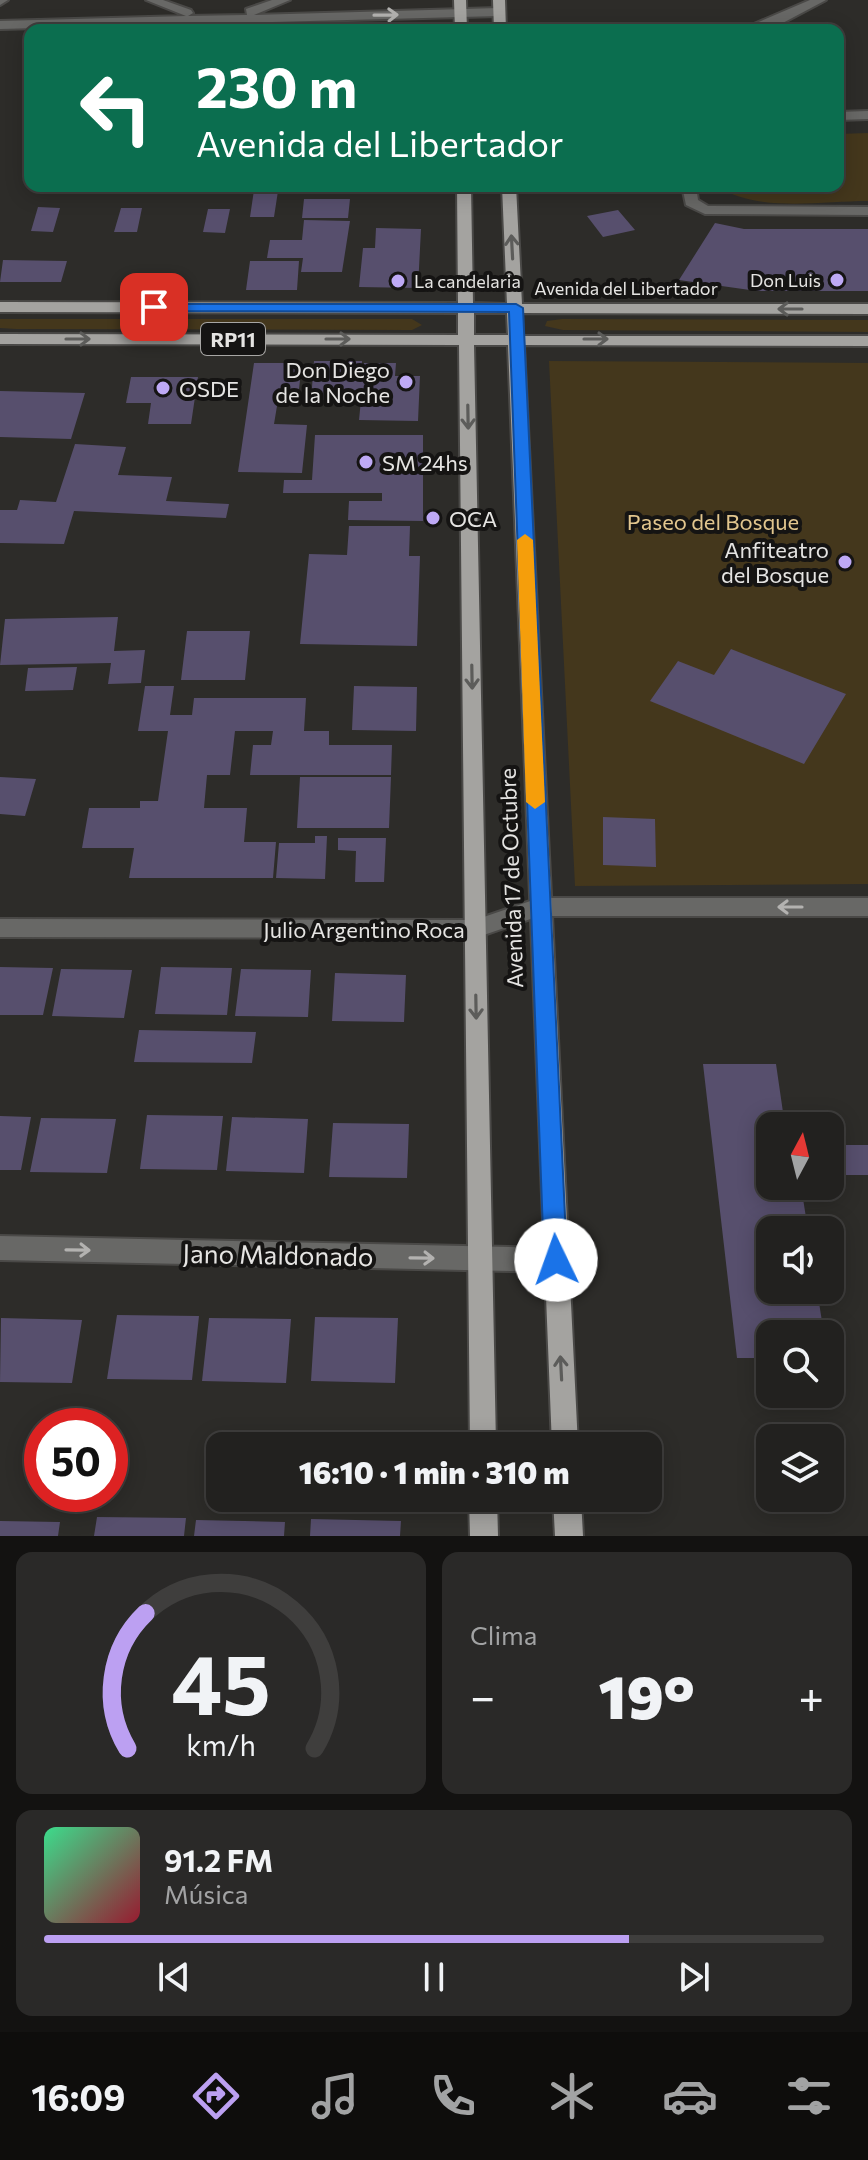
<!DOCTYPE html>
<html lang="es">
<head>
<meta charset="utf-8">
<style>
  body { margin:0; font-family:Commissioner,sans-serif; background:#2a2928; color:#f1f3f6; height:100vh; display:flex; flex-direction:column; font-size:30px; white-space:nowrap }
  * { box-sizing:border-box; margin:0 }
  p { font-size:26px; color:#a2a3a4 }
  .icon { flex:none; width:44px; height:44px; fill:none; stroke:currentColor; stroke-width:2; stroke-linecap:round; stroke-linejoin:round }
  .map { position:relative; height:1536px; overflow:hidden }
  .details { display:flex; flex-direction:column; gap:16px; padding:16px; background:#131211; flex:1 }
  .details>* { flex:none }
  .top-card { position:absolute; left:24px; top:24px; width:820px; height:168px; border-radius:16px; box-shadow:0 4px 20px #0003,0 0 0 2px #3f3e3d; background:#0b6e4f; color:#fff; overflow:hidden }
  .needle { width:52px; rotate:7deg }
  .controls { position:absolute; left:756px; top:1112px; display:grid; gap:16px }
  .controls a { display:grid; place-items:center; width:88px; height:88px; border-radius:16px; background:#22211f; box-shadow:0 4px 20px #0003,0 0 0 2px #3f3e3d; font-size:40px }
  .speed { position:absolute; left:24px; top:1408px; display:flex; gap:16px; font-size:40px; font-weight:700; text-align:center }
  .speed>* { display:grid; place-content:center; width:104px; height:104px; border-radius:50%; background:#22211f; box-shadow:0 4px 20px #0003,0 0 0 2px #3f3e3d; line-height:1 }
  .speed .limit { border:12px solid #d22; background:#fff; color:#111 }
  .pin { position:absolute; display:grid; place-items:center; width:68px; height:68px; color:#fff; margin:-34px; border-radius:16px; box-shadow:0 4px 12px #0006 }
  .me { position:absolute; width:88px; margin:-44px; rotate:357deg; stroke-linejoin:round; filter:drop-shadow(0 0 6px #0008) }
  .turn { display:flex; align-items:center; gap:28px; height:168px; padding:0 40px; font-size:36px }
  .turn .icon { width:104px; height:104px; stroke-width:2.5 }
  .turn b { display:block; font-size:56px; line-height:68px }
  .big { font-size:60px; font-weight:800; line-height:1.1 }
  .details .tile { flex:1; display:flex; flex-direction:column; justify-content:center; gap:12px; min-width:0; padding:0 28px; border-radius:16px; background:#2a2928 }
  .details .dial { align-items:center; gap:0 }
  .dial svg { height:208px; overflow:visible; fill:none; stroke:#3f3e3d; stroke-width:7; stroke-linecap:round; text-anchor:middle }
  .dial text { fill:#f1f3f6; stroke:none }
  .song { display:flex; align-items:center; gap:24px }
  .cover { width:96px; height:96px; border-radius:12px; background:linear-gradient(135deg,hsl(150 70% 55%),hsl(350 70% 35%)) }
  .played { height:8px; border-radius:4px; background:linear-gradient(90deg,#bca0f2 75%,#3f3e3d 75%) }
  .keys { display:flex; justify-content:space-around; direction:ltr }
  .heat { display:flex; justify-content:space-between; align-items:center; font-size:44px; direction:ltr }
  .details .tiles { flex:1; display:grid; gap:16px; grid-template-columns:1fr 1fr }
  .tile:last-child { grid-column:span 2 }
  .trip { position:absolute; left:206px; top:1432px; width:456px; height:80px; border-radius:16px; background:#22211f; box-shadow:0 4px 20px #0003,0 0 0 2px #3f3e3d; font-weight:800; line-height:80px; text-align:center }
  .dock { display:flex; height:128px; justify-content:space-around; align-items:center; background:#0e0d0c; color:#a2a3a4 }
  .dock .icon { width:56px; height:56px }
  .dock .current { color:#bca0f2 }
  .dock b { font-size:36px; color:#f1f3f6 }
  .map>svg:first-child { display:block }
  .green { fill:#44371c }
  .building { fill:#574f6d }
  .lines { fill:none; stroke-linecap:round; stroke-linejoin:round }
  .minor-casing { stroke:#4a4947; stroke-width:4 }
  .major-casing { stroke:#4a4947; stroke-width:4 }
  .minor { fill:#686866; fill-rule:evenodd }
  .major { fill:#a4a3a0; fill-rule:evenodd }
  .oneway { stroke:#b3b2b0 }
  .oneway2 { stroke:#5c5c5a }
  .route { fill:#1a73e8; stroke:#114b97; stroke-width:2 }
  .slow { fill:#f59e0b }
  .poi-dot { fill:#bea9f5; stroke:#151413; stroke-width:3 }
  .labels { text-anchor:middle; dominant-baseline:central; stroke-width:8; stroke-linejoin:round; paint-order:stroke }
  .far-poi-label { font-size:18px; fill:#e5e4e2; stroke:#151413; text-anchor:end }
  .far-street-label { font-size:18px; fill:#e5e4e2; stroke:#151413 }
  .shield { fill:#151413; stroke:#a7a6a4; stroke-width:2 }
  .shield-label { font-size:20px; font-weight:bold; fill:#e5e4e2 }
  .poi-label { font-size:22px; fill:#e5e4e2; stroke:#151413; text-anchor:start }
  .park-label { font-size:22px; fill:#e2c68e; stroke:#151413 }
  .street-label { font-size:22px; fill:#e5e4e2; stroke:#151413 }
  .near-street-label { font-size:26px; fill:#e5e4e2; stroke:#151413 }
</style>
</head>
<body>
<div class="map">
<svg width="868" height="1536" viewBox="0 0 868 1536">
  <rect width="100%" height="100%" fill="#2d2c29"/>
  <path class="green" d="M868,133V201C821,201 757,213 717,186H838V134Z
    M0,319H412L422,325L412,330L16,329L0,328Z
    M562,319L868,320V332L563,330L545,326L547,321Z
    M549,361L868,363V884L575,886Z"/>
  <path class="building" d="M254,190L278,191L274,217H250Z
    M304,199H350L348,218H302Z
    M38,207L60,208L53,232L31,231Z
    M121,208H142L137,232H114Z
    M208,209H230L225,233L203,232Z
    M618,210L635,230L603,237L587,216Z
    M304,220L350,221L342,272H301L303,258H267L270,240H302Z
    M715,223L744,229H868V291H757L679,280Z
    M376,228L421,229L418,288L359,287L363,248H375Z
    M3,260L67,261L61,282H0Z
    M250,261H299L297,290H246Z
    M314,361H362L361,380L364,363H396L395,376H420L418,421L359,420L361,400H311Z
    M254,363H302L297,406H277L274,424L307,425L302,473L238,472Z
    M131,377H198L191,424H148L151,403H126Z
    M0,391L85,393L71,439L0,437Z
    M315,435H423V521L348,520L349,501H382V493H283L284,480H312Z
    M75,444L126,447L118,475L172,477L166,501L229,504L226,518L74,511L64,544L0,543V510H17L20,500L56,502Z
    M349,526H410L409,556H420L417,646L300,644L309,554L347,555Z
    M118,617L114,651L145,650L141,683L108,684L111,663L0,665L5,619Z
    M187,631H250L245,680H181Z
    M731,649L846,694L804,764L650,701L678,661L714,675Z
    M77,667L73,690L25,691L28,668Z
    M145,686H174L170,715H192L194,698H306L304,731H329V745H392L391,775H250L253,745H271L273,731H235L230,775H207L204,808H247L244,842H276L273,878H129L134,848H82L89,808H140V801H158L168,731H138Z
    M354,686L417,687L416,731L352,730Z
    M0,777L36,779L25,816L0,814Z
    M300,777H391L389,828H297Z
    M603,817L655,819L656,867L603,865Z
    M315,836H327L325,879L276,878L279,843H315Z
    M338,838H386L384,882H355L356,851L338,850Z
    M0,967L53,968L43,1015H0Z
    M161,967L232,968L227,1015L155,1014Z
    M61,969L132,970L124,1018L52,1016Z
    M241,969L311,970L308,1017L235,1016Z
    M335,973L406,975L404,1022L332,1021Z
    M139,1030L256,1032L252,1063L134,1062Z
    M703,1064H776L785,1126H770V1186H801L808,1230H770V1290H817L824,1334H770V1358H737Z
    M147,1115L223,1116L217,1170L140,1169Z
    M0,1116L31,1117L21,1170H0Z
    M232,1117L308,1119L304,1173L226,1171Z
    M41,1118L116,1119L107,1173L30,1172Z
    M333,1123L409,1124L407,1178L329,1177Z
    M830,1145H868V1175H830Z
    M117,1315L199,1316L192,1380L107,1379Z
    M315,1317L398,1318L395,1383L311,1381Z
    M1,1318L82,1320L72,1383L0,1382Z
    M209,1318L291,1319L286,1383L202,1381Z
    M97,1517L186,1518L184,1536H94Z
    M311,1519L401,1521L400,1536H310Z
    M196,1520L285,1522L284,1536H194Z
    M0,1521L60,1522L58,1536H0Z"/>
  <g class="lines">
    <g class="minor-casing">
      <path id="minor" d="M0,0H8L0,5Z
        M146,0H163L191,10L193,13L188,16L247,15L246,9L272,0H290L254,15L499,8L505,12L499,16L0,29V21L186,16Z
        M810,0H826L777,26L740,30Z
        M868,111V119L838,120V112Z
        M682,186H696L698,200L708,206L868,207V215L705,214L686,205Z
        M539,898H868V916H539L475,938L0,937V919L475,920Z
        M0,1236L556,1248L565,1252L568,1260L565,1268L556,1272L0,1260Z"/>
    </g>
    <g class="major-casing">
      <path id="major" d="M454,0H466L467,30H455Z
        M493,0H505L506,30H494Z
        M457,186H471L473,303L507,304L502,186H516L522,304H868V314L522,313L523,336H868V346L524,345L578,1446H552L508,345H474L496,1446H470L459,345L0,344V334L458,335V313L0,312V302L458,303ZM474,313H507L508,335H474Z
        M469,1498H497L498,1536H470Z
        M553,1498H581L583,1536H555Z"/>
    </g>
    <use href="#minor" class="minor"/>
    <use href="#major" class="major"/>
  </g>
  <defs><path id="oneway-shaft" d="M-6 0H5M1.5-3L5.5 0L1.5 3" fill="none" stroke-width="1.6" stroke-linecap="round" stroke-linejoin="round" transform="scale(2)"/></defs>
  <g class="oneway">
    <use href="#oneway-shaft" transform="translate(386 15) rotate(-1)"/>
    <use href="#oneway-shaft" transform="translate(790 907) rotate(-180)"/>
    <use href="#oneway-shaft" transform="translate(78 1250) rotate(1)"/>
    <use href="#oneway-shaft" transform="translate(422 1258) rotate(1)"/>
  </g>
  <g class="oneway2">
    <use href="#oneway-shaft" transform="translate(512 247) rotate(-93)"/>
    <use href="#oneway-shaft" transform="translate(790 309) rotate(-180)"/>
    <use href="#oneway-shaft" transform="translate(78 339)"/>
    <use href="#oneway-shaft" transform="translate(338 339)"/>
    <use href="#oneway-shaft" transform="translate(596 339)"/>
    <use href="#oneway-shaft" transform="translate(468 417) rotate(89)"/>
    <use href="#oneway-shaft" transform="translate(472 677) rotate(89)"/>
    <use href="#oneway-shaft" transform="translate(476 1007) rotate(89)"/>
    <use href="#oneway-shaft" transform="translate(561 1368) rotate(-93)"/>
  </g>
  <path class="route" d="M149,304H516L523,308L567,1260L564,1267L556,1270L548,1267L544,1260L509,312L154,311L147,307Z"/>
  <path class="slow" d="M525,534L533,540L545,802L535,809L526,802L517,540Z"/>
  <g class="poi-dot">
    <circle cx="837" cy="280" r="8"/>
    <circle cx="398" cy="281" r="8"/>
    <circle cx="406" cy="382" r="8"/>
    <circle cx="163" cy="388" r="8"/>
    <circle cx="366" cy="462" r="8"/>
    <circle cx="433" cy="518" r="8"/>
    <circle cx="845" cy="562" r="8"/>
  </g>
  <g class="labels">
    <g class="far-poi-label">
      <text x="821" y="280">Don Luis</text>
      <text x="414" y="281" text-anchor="start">La candelaria</text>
    </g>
    <g class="far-street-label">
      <text x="626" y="288">Avenida del Libertador</text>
    </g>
    <rect class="shield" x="201" y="323" width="64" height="32" rx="6"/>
    <g class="shield-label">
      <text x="233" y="339">RP11</text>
    </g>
    <g class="poi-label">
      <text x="390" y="369" text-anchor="end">Don Diego<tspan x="390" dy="25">de la Noche</tspan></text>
      <text x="179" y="388">OSDE</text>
      <text x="382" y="462">SM 24hs</text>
      <text x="449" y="518">OCA</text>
      <text x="829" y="549" text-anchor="end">Anfiteatro<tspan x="829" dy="25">del Bosque</tspan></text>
    </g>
    <g class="park-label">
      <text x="713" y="521">Paseo del Bosque</text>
    </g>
    <g class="street-label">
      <text transform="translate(511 878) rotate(-92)">Avenida 17 de Octubre</text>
      <text x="364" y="929">Julio Argentino Roca</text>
    </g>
    <g class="near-street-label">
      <text transform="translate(278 1254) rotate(1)">Jano Maldonado</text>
    </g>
  </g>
</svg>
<div class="controls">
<a><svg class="needle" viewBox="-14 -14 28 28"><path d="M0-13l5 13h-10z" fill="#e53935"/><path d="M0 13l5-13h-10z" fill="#a2a3a4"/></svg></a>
<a><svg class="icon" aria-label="sound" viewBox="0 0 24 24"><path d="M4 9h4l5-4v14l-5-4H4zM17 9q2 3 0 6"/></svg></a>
<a><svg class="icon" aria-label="search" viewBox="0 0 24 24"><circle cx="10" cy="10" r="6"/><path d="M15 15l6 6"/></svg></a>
<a><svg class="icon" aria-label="layers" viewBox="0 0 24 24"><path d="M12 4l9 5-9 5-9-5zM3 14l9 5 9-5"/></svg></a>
</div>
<div class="speed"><div class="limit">50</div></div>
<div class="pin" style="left:154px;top:307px;background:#d93025"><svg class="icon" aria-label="arrive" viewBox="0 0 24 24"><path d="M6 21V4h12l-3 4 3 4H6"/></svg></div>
<svg class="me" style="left:556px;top:1260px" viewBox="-20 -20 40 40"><circle r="19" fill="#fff"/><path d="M0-13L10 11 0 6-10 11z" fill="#1a73e8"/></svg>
<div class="trip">16:10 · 1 min · 310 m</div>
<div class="top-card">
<div class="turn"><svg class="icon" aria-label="left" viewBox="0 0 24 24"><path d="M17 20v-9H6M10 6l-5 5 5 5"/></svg><div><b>230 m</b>Avenida del Libertador</div></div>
</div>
</div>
<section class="details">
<div class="tiles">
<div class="tile dial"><svg viewBox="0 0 100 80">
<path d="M14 69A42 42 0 1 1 86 69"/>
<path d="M14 69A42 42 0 0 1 21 17" stroke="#bca0f2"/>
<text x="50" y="56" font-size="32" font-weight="700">45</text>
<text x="50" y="72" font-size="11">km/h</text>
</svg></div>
<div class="tile"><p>Clima</p>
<div class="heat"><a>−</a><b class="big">19°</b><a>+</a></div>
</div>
<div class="tile">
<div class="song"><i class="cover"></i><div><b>91.2 FM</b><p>Música</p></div></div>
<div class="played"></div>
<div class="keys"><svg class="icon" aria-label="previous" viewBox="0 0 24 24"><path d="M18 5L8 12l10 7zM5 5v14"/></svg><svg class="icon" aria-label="pause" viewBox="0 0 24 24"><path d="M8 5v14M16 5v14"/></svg><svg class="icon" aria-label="next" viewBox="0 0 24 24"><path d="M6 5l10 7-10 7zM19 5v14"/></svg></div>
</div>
</div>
</section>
<nav class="dock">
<b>16:09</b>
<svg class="icon current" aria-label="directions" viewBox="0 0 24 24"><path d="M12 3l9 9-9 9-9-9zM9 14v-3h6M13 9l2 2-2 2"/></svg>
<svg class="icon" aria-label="music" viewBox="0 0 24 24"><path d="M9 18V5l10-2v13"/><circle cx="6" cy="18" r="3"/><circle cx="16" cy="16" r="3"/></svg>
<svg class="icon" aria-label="phone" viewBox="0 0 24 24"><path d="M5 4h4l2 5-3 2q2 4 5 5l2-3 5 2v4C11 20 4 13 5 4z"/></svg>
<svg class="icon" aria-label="climate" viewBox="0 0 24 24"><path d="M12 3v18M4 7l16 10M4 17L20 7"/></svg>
<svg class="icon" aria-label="car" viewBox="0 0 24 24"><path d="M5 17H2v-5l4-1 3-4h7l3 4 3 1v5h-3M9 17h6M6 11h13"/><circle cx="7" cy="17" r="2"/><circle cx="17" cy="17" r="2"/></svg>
<svg class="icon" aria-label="filters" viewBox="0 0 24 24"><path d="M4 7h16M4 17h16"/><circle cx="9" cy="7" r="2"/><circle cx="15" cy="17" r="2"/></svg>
</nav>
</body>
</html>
